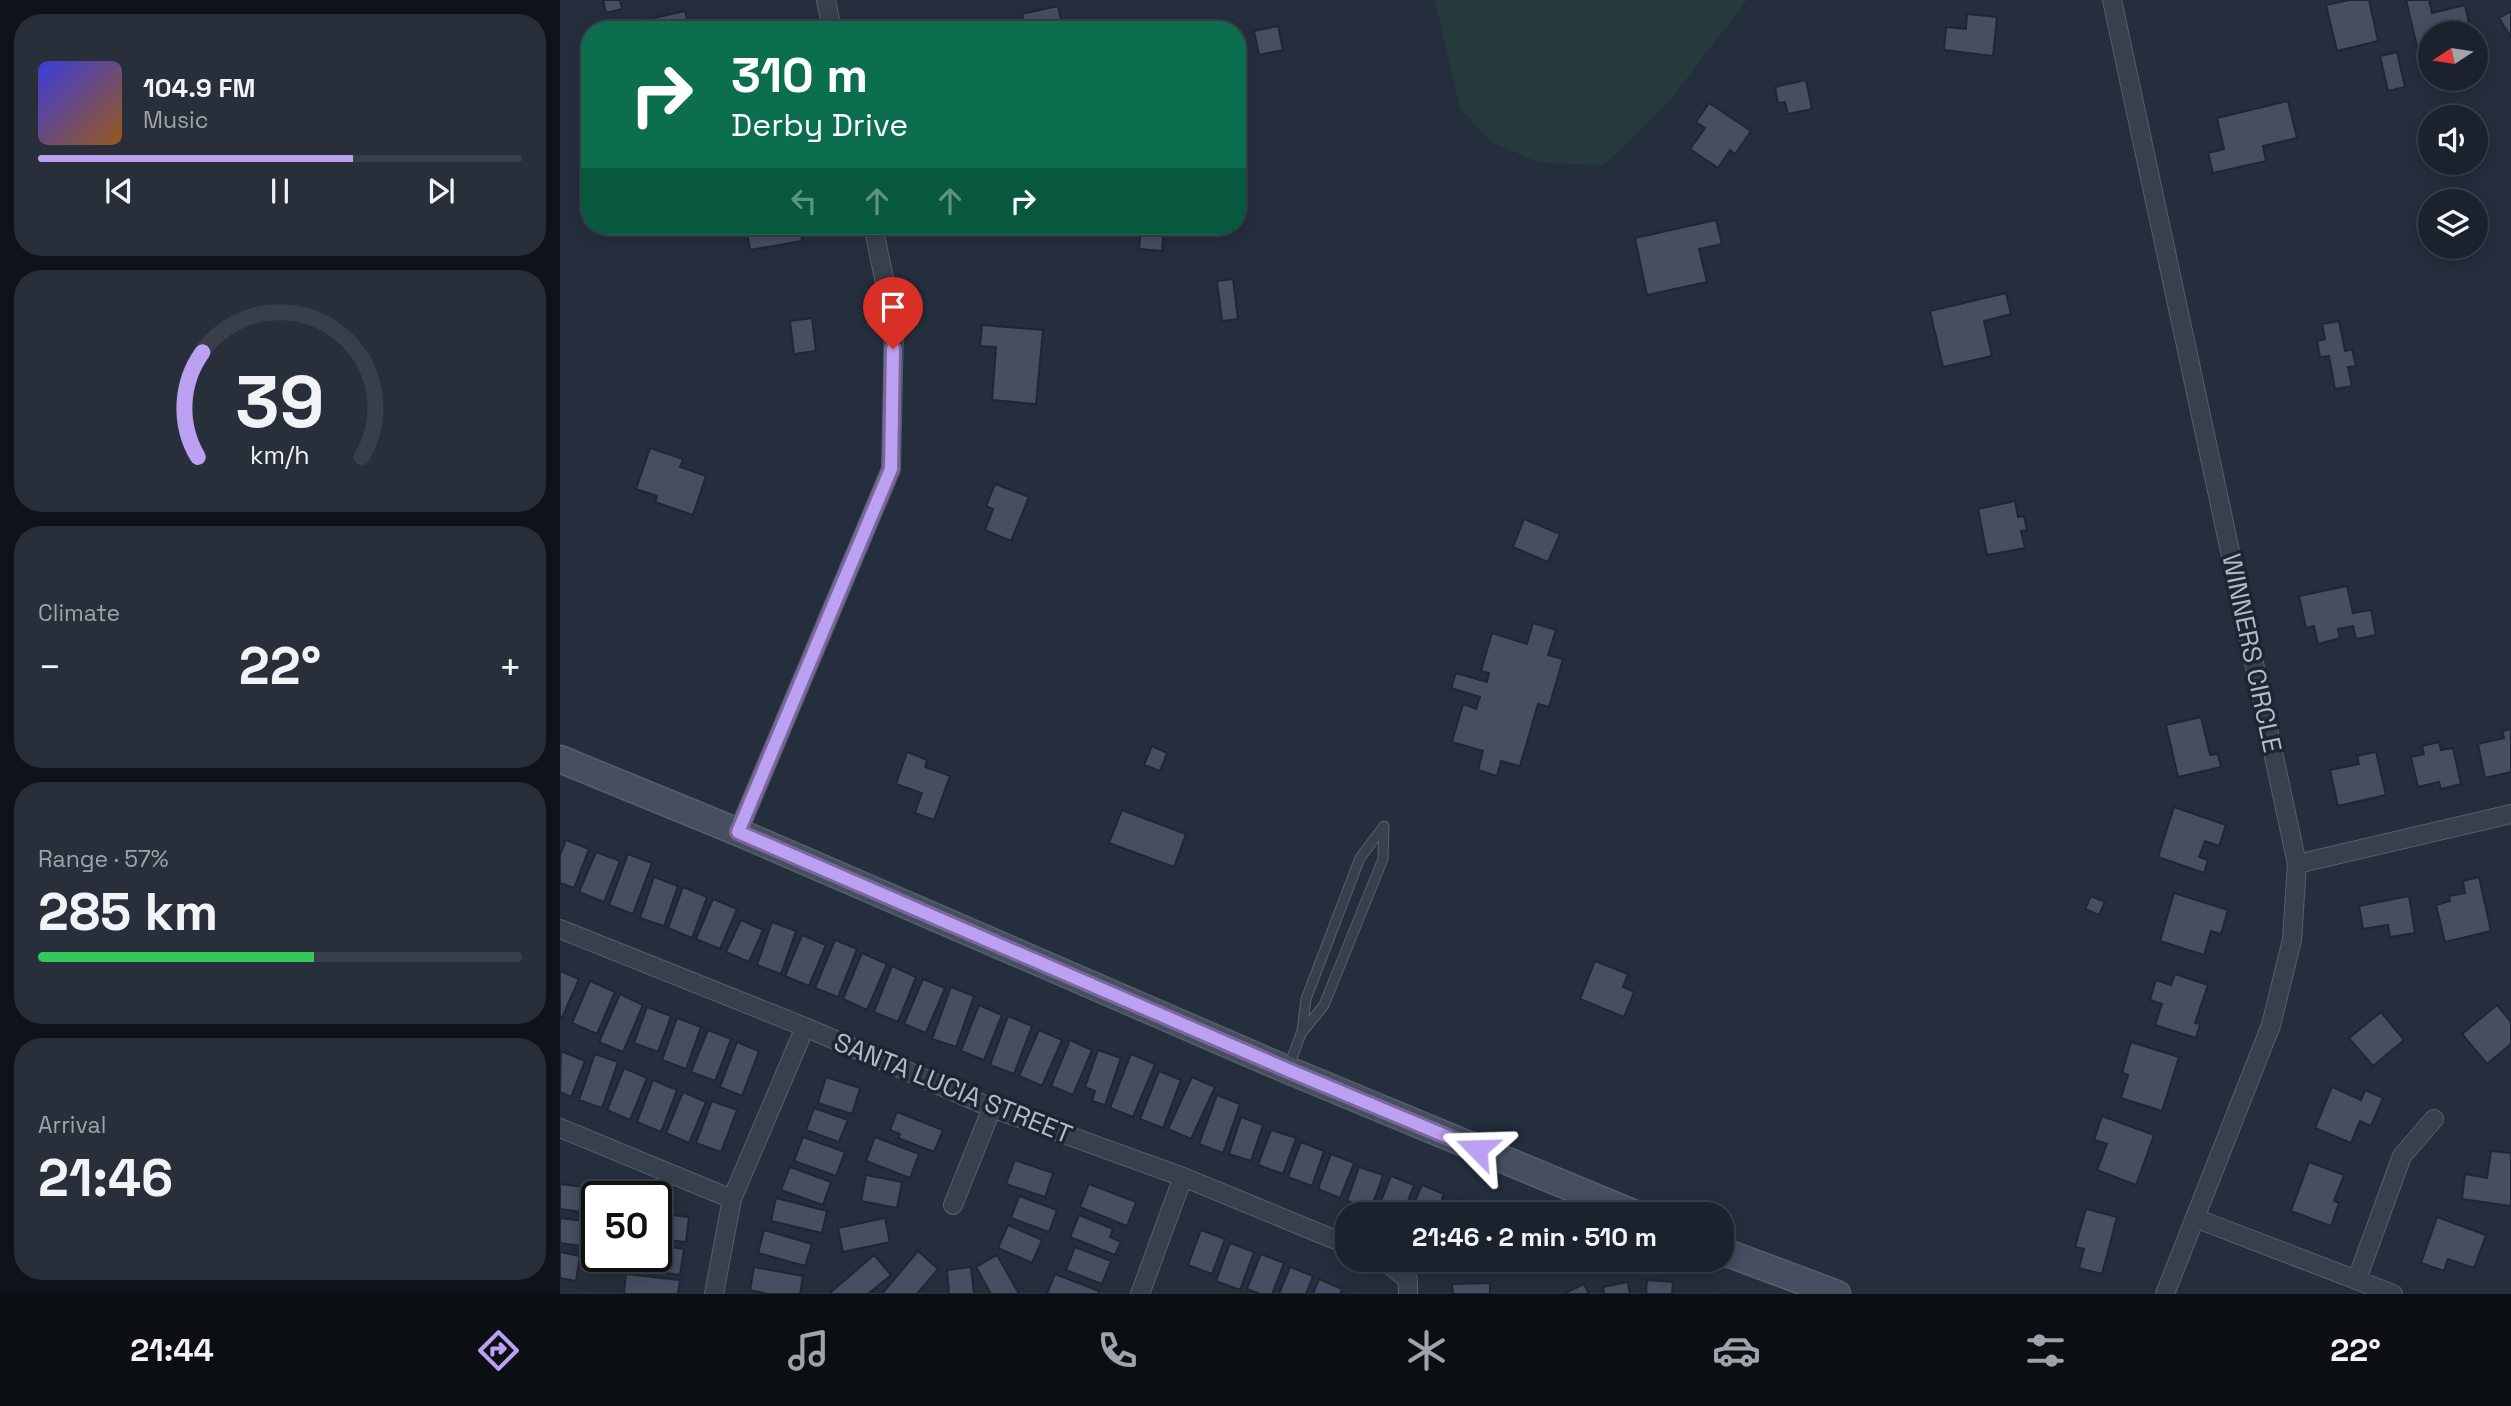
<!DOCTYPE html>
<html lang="en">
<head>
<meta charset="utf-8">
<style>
  body { margin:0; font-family:"Space Grotesk",sans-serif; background:#282f3a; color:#f1f3f6; height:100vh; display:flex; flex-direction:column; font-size:26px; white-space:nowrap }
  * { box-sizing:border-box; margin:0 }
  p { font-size:23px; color:#a0a4aa }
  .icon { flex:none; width:38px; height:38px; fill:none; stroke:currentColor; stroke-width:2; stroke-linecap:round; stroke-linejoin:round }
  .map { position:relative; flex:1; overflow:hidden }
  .panel { display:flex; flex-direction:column; gap:14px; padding:14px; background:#0f1319; width:560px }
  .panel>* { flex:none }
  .guide { position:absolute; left:21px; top:21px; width:665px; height:214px; border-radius:28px; box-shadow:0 4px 18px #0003,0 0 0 2px #393f4a; background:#0b6e4f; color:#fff; overflow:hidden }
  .needle { width:46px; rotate:258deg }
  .fabs { position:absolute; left:1858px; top:21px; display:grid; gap:14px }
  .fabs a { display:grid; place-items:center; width:70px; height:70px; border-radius:50%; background:#1b222e; box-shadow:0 4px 18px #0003,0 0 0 2px #393f4a; font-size:35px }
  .speed { position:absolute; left:21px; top:1181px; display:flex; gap:14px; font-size:35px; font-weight:700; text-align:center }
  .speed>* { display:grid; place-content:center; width:91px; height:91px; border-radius:50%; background:#1b222e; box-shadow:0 4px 18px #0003,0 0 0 2px #393f4a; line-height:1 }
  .speed .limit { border:4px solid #111; border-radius:10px; background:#fff; color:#111 }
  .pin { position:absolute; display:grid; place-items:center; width:60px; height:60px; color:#fff; margin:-72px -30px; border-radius:50% 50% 50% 0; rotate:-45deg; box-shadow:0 0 7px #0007 }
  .pin .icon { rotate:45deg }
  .me { position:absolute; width:77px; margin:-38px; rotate:292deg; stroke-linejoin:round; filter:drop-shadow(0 0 5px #0008) }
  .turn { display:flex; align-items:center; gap:24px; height:147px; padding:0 35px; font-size:32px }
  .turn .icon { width:91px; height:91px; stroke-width:2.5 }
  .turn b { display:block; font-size:49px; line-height:60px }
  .lanes { display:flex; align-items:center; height:66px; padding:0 35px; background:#0003; justify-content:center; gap:35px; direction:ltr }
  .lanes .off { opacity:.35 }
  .big { font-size:52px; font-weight:800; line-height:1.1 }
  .panel .card { flex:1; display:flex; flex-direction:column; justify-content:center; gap:10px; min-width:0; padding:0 24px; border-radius:28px; background:#282f3a }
  .panel .dial { align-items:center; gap:0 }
  .dial svg { height:182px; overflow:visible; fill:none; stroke:#393f4a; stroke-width:7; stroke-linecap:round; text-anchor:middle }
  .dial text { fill:#f1f3f6; stroke:none }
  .song { display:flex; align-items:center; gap:21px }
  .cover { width:84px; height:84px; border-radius:10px; background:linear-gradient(135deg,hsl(240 70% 55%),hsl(30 70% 35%)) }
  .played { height:7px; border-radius:4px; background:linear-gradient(90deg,#bca0f2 65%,#393f4a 65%) }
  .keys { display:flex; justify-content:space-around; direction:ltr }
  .heat { display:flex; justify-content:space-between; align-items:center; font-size:38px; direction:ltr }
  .charge { height:10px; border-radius:5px; background:linear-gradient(90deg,#34c759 57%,#393f4a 0) }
  .trip { position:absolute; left:775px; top:1202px; width:399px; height:70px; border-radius:28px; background:#1b222e; box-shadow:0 4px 18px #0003,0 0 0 2px #393f4a; font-weight:800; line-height:70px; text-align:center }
  .tab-bar { display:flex; height:112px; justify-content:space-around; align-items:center; background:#0b0e12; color:#a0a4aa }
  .tab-bar .icon { width:49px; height:49px }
  .tab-bar .selected { color:#bca0f2 }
  .tab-bar b { font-size:32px; color:#f1f3f6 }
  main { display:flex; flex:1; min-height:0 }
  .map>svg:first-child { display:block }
  .green { fill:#263a3e }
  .building { fill:#454f61; stroke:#1f2734; stroke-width:2 }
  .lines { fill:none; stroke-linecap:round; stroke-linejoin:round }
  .lane-casing { stroke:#565e6b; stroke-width:11 }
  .street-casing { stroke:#565e6b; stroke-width:20 }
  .secondary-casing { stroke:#565e6b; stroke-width:29 }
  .lane { stroke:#38404d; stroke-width:9 }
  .street { stroke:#38404d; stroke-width:18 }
  .secondary { stroke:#464f60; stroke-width:26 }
  .route-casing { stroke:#7a689d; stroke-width:18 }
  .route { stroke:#bca0f2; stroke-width:12 }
  .labels { text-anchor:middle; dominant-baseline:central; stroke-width:7; stroke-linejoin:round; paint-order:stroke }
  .street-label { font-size:26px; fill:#b4bbc8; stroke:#1d2532 }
</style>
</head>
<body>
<main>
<section class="panel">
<div class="card">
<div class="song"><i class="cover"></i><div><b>104.9 FM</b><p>Music</p></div></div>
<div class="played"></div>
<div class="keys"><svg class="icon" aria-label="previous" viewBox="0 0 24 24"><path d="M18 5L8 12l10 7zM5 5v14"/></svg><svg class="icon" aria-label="pause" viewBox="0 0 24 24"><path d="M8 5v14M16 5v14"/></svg><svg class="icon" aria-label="next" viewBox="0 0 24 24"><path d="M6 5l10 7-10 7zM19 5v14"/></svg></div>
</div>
<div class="card dial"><svg viewBox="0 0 100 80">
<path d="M14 69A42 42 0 1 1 86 69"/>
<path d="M14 69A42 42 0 0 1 16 23" stroke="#bca0f2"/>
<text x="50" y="56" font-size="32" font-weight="700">39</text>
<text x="50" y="72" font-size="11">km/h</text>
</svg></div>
<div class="card"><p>Climate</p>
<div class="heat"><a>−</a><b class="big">22°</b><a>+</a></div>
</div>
<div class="card"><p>Range · 57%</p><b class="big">285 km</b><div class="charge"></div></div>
<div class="card"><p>Arrival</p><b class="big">21:46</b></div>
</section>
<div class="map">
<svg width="1951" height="1294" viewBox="0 0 1951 1294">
  <rect width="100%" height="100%" fill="#242e3d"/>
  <path class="green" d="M875,0H1187L1107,104L1044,165L980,163L931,142L900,108Z"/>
  <path class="building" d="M43,0H60L62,9L46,13Z
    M1789,0H1809L1818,41L1777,51L1766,5Z
    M1846,0H1869L1872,13L1905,5L1911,33H1871V75L1864,76Z
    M498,6L503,30H465L462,14Z
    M125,11L130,30H68L67,24Z
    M1951,11V37L1939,18Z
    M1407,14L1437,17L1433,56L1384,50L1386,27L1406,29Z
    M718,26L723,50L699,55L694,31Z
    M1837,52L1845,87L1828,91L1820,56Z
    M1246,80L1252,109L1228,114L1225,102L1218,103L1215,87Z
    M1728,101L1737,138L1703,146L1706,161L1653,173L1648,153L1664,149L1657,118Z
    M1149,103L1191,131L1175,154L1170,150L1158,168L1130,149L1145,128L1136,122Z
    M1156,220L1162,244L1139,249L1147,282L1087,295L1075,238Z
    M186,226H240L242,241L190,250Z
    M581,226H604L602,251L579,249Z
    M673,279L678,319L662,321L657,281Z
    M1446,293L1451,314L1424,321L1432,356L1383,367L1370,311Z
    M252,318L256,351L234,354L230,321Z
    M1779,321L1785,351L1792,349L1796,366L1788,367L1792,386L1775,389L1769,356L1760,357L1757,341L1765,339L1762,324Z
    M422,325L483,330L476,404L432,400L436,347L420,346Z
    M90,448L123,459L120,467L146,476L133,515L95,502L97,496L76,489Z
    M435,484L469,497L451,541L425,530L433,509L426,506Z
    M1455,501L1458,517L1464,516L1467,530L1461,531L1465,548L1427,555L1418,509Z
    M964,519L1000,534L988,562L953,547Z
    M1787,586L1793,613L1811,610L1816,635L1796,639L1793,626L1778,629L1780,638L1758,644L1754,626L1746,628L1739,596Z
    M973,623L996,630L988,655L1003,659L989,707L978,704L960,766L941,761L937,776L918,770L923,751L892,742L903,704L916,709L920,697L891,688L896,673L927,682L929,673L921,671L932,633L967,644Z
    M1641,717L1650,755L1658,754L1661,767L1618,777L1606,725Z
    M1951,729V772L1925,778L1918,744L1944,738L1942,731Z
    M1879,742L1881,750L1893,748L1901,784L1881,789L1879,782L1858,787L1851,757L1864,754L1862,746Z
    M592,746L607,753L600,771L584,765Z
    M347,752L367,760L365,767L390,776L374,820L355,813L362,793L336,784Z
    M1816,752L1826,795L1778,806L1770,770L1799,764L1797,756Z
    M1614,807L1666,825L1659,846L1645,841L1639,857L1648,860L1644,873L1598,857Z
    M562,810L626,834L614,867L549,843Z
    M6,840L29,849L14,888L0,883V855Z
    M36,852L60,861L44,902L19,892Z
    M68,854L92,863L73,914L49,905Z
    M94,877L118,886L104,926L80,918Z
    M1919,877L1931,931L1885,942L1876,905L1890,901L1889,896L1905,893L1903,881Z
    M123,887L147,897L132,938L108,928Z
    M1614,893L1668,910L1661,934L1651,931L1644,955L1600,941Z
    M1531,896L1545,902L1539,915L1525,909Z
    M1849,896L1855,933L1830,937L1828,925L1803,929L1799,906Z
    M153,899L177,909L160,949L136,939Z
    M181,920L203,930L189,962L166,952Z
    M212,922L236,931L221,974L197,965Z
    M242,935L266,945L249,986L225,976Z
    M275,940L297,949L278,997L255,988Z
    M302,953L327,964L307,1010L283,999Z
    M1035,961L1068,974L1063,987L1074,992L1064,1017L1020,999Z
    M332,966L356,977L338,1022L314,1012Z
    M0,971L19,979L1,1020H0Z
    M1615,974L1648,985L1635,1023L1640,1024L1636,1038L1595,1025L1602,1004L1590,1000L1596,980L1611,985Z
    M363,979L385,988L366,1033L344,1024Z
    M30,981L55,992L37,1034L12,1023Z
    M391,987L414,996L396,1047L372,1039Z
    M60,994L83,1005L63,1052L39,1042Z
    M419,1005L442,1015L424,1060L401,1051Z
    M1937,1005L1951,1022V1044L1927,1064L1902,1034Z
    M87,1007L111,1016L98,1052L74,1043Z
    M1821,1012L1844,1040L1813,1066L1789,1038Z
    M448,1016L472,1026L454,1074L430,1065Z
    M117,1018L141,1027L126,1069L102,1060Z
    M148,1030L171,1039L155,1081L131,1072Z
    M479,1030L502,1040L482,1086L459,1076Z
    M510,1040L532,1050L513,1095L491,1086Z
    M177,1042L199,1051L182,1096L160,1087Z
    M1571,1042L1619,1057L1602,1111L1561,1098L1568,1075L1562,1073Z
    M538,1050L561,1058L545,1105L532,1101L535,1091L525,1087Z
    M1,1051L25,1061L11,1097L0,1092Z
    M35,1054L58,1062L42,1108L19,1100Z
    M571,1054L595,1064L573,1117L550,1108Z
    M64,1068L87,1078L70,1120L47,1110Z
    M599,1071L621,1080L603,1128L580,1119Z
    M266,1077L300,1088L292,1114L258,1103Z
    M632,1077L655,1087L631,1139L608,1129Z
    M93,1080L117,1090L101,1132L77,1122Z
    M1772,1087L1801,1100L1805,1090L1823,1098L1811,1126L1800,1121L1791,1143L1755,1128Z
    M123,1092L146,1102L129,1143L106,1133Z
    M657,1095L680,1104L663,1153L639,1144Z
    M152,1101L177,1110L161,1152L136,1143Z
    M254,1108L288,1120L279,1142L246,1130Z
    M337,1112L383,1130L374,1152L338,1138L340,1134L330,1130Z
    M1542,1116L1594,1135L1576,1185L1537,1170L1547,1144L1534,1140Z
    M681,1117L703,1125L691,1161L669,1154Z
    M711,1130L736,1138L723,1174L698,1165Z
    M243,1137L285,1152L276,1176L234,1161Z
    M315,1137L359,1154L350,1178L306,1161Z
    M741,1142L764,1151L752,1186L728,1177Z
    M1931,1151L1951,1153V1206L1902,1199L1905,1174L1927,1178Z
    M771,1154L794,1163L780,1198L758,1189Z
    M455,1160L493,1173L485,1197L446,1184Z
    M1749,1162L1784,1175L1774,1201L1779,1203L1771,1226L1731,1211Z
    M230,1167L271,1182L263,1205L221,1190Z
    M799,1167L823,1175L811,1209L787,1201Z
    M306,1175L342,1182L337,1208L301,1201Z
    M831,1176L854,1185L843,1214H816Z
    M0,1184L39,1189L36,1214L0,1209Z
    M529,1184L576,1202L567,1226L520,1207Z
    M862,1185L884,1194L876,1214H849Z
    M459,1196L497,1210L489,1232L451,1218Z
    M216,1198L267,1211L262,1233L211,1221Z
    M902,1200L920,1214H891Z
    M1526,1209L1557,1217L1542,1274L1519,1268L1524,1249L1515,1247Z
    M96,1213L129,1217L126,1242L96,1239Z
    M519,1215L553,1229L550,1237L561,1242L555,1255L510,1237Z
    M1877,1217L1926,1235L1914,1268L1888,1259L1884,1271L1861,1263Z
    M0,1218L31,1222L28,1247L0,1243Z
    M325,1218L330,1242L283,1252L278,1228Z
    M448,1225L482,1240L472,1263L438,1248Z
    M204,1230L252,1244L245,1266L198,1253Z
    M641,1230L665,1239L652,1274L628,1265Z
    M670,1243L694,1252L680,1290L656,1281Z
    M96,1245L124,1249L120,1275L67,1267L69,1256H96Z
    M515,1247L551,1261L542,1284L506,1270Z
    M358,1251L378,1269L357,1294H322Z
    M0,1252L20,1256L16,1281L0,1278Z
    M701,1254L724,1263L712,1294H700L687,1289Z
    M314,1255L331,1275L308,1294H272L271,1292Z
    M437,1255L459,1294H431L416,1267Z
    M908,1260H956L912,1273Z
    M194,1267L243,1276L240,1294H208L190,1290Z
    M411,1267L414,1294H389L387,1270Z
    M730,1267L753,1276L746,1294H719Z
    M66,1274L120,1280L118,1294H64Z
    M495,1274L539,1291L538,1294H487Z
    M759,1279L782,1289L780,1294H753Z
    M1087,1280L1113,1282L1112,1294H1086Z
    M1068,1282L1070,1294H1044L1043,1287Z
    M930,1283V1294H893L892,1284Z
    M1024,1284L1029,1294H1003Z"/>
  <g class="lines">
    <g class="lane-casing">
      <path id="lane" d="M744,1030L764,1005L823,859L824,826
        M729,1066L742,1031L746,999L800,858L824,826"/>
    </g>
    <g class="street-casing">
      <path id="street" d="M266,0L272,30
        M1552,0L1737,864L1732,940L1711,1025L1605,1294
        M178,832L331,469L334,325L313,226
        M1737,864L1951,814
        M0,929L245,1027L432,1108L623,1177L788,1245
        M0,1128L172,1199
        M393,1205L432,1108
        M1635,1218L1833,1294
        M824,1260L848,1280V1294
        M1797,1279L1842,1156L1874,1119
        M154,1294L172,1199L245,1027
        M580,1294L623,1177"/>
    </g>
    <g class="secondary-casing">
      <path id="secondary" d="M0,759L178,832L728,1070L1075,1214
        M1162,1251L1277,1294"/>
    </g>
    <use href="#lane" class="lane"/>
    <use href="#street" class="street"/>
    <use href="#secondary" class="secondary"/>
  </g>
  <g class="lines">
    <g class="route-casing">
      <path id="route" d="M333,349L331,469L178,832L728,1070L917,1149"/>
    </g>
    <use href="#route" class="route"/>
  </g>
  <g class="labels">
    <g class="street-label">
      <text transform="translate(1692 653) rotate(78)">WINNERS CIRCLE</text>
      <text transform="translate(393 1088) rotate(22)">SANTA LUCIA STREET</text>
    </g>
  </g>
</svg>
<div class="fabs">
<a><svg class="needle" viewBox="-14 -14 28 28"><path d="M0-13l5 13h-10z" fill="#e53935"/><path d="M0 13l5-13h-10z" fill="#a0a4aa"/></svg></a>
<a><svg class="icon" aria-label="sound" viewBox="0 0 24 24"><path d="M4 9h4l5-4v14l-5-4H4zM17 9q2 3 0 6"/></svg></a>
<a><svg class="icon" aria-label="layers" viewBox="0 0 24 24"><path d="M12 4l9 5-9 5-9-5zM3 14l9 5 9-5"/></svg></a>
</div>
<div class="speed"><div class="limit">50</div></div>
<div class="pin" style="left:333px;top:349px;background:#d93025"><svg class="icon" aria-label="arrive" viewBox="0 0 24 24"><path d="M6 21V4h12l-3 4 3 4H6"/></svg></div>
<svg class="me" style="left:917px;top:1149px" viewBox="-20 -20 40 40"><path d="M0-17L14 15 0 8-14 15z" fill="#bca0f2" stroke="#fff" stroke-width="4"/></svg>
<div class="trip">21:46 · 2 min · 510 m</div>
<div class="guide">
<div class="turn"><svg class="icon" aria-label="right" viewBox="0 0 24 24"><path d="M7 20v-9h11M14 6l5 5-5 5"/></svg><div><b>310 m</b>Derby Drive</div></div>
<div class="lanes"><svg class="icon off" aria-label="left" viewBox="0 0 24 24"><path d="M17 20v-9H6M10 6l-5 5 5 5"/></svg><svg class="icon off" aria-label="ahead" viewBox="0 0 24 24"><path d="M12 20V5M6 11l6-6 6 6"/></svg><svg class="icon off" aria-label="ahead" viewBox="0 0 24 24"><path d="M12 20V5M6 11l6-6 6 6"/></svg><svg class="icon" aria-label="right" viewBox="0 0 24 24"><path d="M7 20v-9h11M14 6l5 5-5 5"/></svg></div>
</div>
</div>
</main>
<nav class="tab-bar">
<b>21:44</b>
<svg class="icon selected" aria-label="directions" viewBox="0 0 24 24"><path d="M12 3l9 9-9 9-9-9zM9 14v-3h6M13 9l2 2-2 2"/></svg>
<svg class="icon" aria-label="music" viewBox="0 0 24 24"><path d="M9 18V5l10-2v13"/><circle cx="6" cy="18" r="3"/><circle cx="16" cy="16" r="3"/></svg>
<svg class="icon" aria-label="phone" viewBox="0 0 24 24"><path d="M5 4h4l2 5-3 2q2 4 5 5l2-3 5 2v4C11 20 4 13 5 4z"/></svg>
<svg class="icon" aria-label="climate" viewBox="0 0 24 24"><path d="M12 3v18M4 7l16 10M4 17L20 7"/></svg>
<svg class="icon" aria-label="car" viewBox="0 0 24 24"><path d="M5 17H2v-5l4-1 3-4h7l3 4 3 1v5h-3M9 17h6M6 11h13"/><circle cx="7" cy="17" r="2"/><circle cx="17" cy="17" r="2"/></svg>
<svg class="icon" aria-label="filters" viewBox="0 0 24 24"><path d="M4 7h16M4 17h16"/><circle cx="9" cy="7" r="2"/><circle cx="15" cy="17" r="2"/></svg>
<b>22°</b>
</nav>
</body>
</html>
